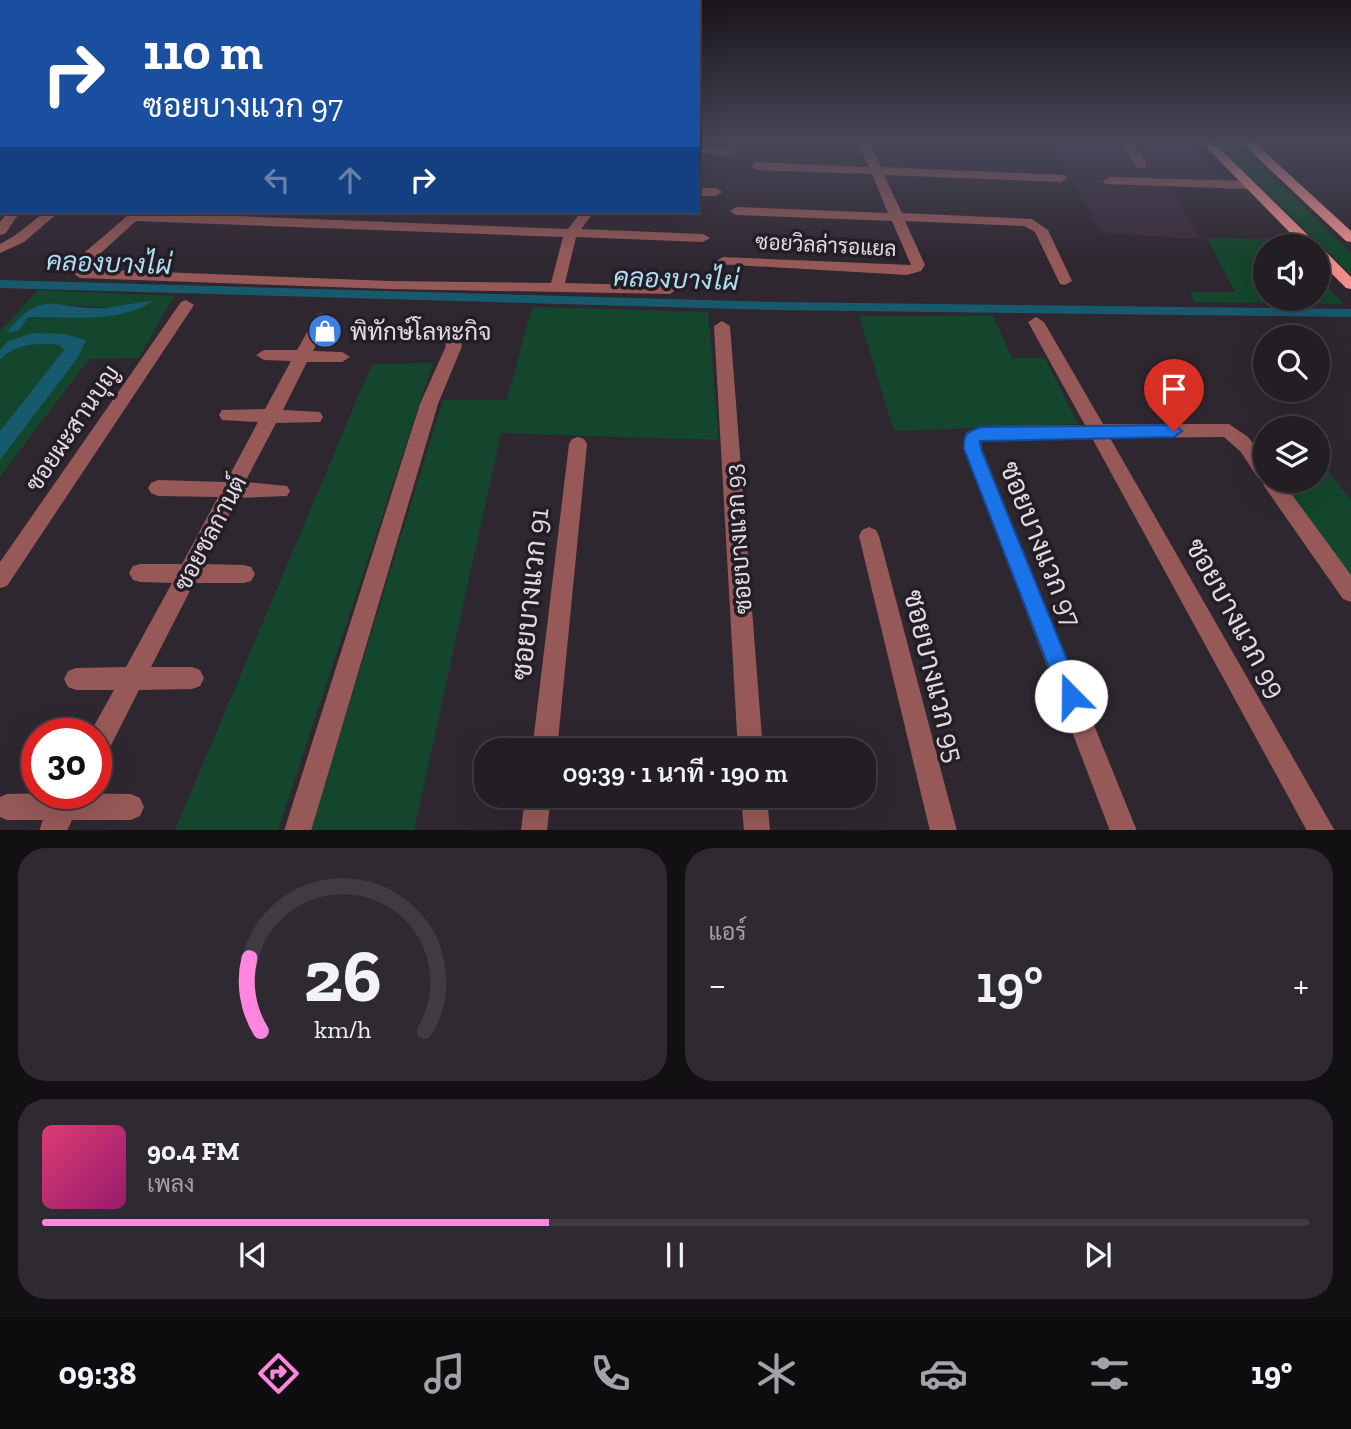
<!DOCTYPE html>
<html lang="th">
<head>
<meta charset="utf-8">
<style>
  body { margin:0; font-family:"Zilla Slab",Sarabun,serif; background:#2f2a31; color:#f1f3f6; height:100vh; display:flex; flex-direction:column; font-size:26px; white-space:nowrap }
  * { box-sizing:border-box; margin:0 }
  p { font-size:23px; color:#a3a2a6 }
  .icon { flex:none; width:38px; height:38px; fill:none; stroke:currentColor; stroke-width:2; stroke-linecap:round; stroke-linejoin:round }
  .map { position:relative; height:830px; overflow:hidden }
  .drawer { display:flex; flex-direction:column; gap:18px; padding:18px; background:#131014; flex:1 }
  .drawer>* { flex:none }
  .top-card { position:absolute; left:0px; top:0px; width:700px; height:214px; box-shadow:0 7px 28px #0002,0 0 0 2px #403b41; background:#1a4fa0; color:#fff; overflow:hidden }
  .buttons { position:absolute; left:1253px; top:234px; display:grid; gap:14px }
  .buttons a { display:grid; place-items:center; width:77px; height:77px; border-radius:50%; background:#231d24; box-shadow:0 7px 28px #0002,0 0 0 2px #403b41; font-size:35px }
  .speed { position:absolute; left:21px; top:718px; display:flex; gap:14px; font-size:35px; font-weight:700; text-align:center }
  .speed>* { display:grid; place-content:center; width:91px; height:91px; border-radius:50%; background:#231d24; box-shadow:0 7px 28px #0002,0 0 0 2px #403b41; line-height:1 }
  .speed .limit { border:10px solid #d22; background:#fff; color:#111 }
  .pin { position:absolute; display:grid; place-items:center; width:60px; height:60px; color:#fff; margin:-72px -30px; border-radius:50% 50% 50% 0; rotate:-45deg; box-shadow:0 0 7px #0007 }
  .pin .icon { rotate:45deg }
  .me { position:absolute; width:77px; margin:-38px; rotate:338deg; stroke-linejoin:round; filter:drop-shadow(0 0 5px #0008) }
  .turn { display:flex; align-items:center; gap:24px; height:147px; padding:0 28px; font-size:32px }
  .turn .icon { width:91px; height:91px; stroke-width:2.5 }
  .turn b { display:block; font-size:49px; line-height:60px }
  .lanes { display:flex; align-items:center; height:66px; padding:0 28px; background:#0003; justify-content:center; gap:35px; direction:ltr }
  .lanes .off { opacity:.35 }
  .big { font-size:52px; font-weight:600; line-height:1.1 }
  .drawer .tile { flex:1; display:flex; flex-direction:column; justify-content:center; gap:10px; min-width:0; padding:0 24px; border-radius:28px; background:#2f2a31 }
  .drawer .dial { align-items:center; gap:0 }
  .dial svg { height:182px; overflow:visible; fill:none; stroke:#403b41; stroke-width:7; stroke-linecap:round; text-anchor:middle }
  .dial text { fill:#f1f3f6; stroke:none }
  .song { display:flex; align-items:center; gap:21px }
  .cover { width:84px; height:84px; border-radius:10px; background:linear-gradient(135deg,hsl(340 70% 55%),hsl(320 70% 35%)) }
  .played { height:7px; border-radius:4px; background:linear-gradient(90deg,#ff85df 40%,#403b41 40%) }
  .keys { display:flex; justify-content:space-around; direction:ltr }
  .heat { display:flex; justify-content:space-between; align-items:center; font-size:38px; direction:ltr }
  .drawer .tiles { flex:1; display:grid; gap:18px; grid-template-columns:1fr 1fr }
  .tile:last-child { grid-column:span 2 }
  .trip { position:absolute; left:474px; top:738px; width:402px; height:70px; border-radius:28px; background:#231d24; box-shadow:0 7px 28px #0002,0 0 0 2px #403b41; font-weight:600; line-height:70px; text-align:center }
  .menu { display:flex; height:112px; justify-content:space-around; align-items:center; background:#0e0c0e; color:#a3a2a6 }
  .menu .icon { width:49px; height:49px }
  .menu .active { color:#ff85df }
  .menu b { font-size:32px; color:#f1f3f6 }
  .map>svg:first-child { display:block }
  .built { fill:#392c3b }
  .green { fill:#13462c; fill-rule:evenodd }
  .water { fill:#175a6e }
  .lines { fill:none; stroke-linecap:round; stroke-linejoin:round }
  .canal { fill:#175a6e; fill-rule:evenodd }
  .minor { fill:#965958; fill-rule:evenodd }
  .major { fill:#f38f8d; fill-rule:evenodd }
  .route { fill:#1a73e8; stroke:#114b97; stroke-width:2 }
  .labels { text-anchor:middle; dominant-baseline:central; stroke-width:7; stroke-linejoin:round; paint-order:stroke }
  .far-street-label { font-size:21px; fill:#e1dbe2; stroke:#251d26 }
  .poi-label { font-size:24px; fill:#e1dbe2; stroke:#251d26; text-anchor:start }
  .street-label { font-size:24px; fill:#e1dbe2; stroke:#251d26 }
  .water-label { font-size:26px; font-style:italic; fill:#abdff3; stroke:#251d26 }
  .near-street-label { font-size:28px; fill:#e1dbe2; stroke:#251d26 }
</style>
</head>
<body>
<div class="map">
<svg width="1351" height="831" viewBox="0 0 1351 831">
  <rect width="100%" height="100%" fill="#2f2730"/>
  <path class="built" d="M1052,143H1188L1232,190L1168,186L1201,239L1101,233Z"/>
  <path class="green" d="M1217,143H1237L1351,253V275Z
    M1207,238L1279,239L1287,247H1265V299H1318V278L1344,304L1194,302L1190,292H1235Z
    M38,290L174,296L139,358L89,359L0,477V460L77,359L85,340L7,342L0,350V331ZM151,301L54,317H28L8,332C34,293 63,307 102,307C118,308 135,303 151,301Z
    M532,307L708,312L719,440L501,433L414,830L310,831L443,400H507Z
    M859,316H993L1012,358H1045L1078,424L894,431Z
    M34,343L59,345L64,350L0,431V360L11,349Z
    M433,363L278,830H175L372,364Z
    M1318,465H1323L1351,500V580L1279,481H1318Z"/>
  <path class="water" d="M153,301C115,325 71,316 28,317L18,331L7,332C44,286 57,311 105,308C121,306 137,302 153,301Z
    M32,333L64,334L86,340L77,359L0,460V431L64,350L59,345C36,343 17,343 0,360V350L7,342Z"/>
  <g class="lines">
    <path class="canal" d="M0,144H2L0,151Z
      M0,280L775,302L1351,309V317L775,310L0,288Z"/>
    <path class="minor" d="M858,143H870L881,167L1065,175L1067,178L1061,182L884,175L902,213L1032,219L1048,230L1072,281L1065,285L1060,284L1035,232L1024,226L905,221L925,265L921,271L907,275L718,264L716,261L723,257L911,265L892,221L736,215L730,211L736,207L888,213L872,174L757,170L751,166L757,162L869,167Z
      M1122,143H1134L1147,165L1145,168H1137Z
      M698,148L731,149L737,152L731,155L698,154Z
      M1109,177L1249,181L1255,185L1249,189L1105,184L1103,181Z
      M698,188H716L722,192L716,196H698Z
      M2,198V206L0,207V199Z
      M8,212H20L5,234L0,235V222Z
      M45,212H59L24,242L0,253V244L14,236Z
      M132,212L568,229L581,212H594L581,229L703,234L710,238L703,242L576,237L565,283L675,286L677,289L670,294L389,289L80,278L68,270L72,263ZM136,221L563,237L551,283L389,281L83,269Z
      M186,300L194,305L7,586L0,588V562L181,302Z
      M322,313L330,318L313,351L342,352L350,357L342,362H307L283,410L320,412L323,417L320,422L276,423L245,482L287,486L290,491L287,496L238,498L203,564L244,565L251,567L255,574L251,581L244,583H194L151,667H192L200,670L204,678L200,686L192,689L139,690L105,757L96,760V733H90L114,690H76L68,687L64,679L68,671L76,668L126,667L172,583L140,582L133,580L129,573L133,566L140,564H182L218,497L158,496L151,493L148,488L151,483L158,480L226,482L258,422L222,420L219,415L222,410L265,409L291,361L264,360L256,355L264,350H297L317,315Z
      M1036,317L1044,322L1103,424H1229L1248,437L1265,459V481H1282L1351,575V602L1343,599L1264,486L1262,479L1258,478L1241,452L1224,437L1110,438L1335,831H1307L1092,438L985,440L981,441L982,449L1137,831H1110L964,449L966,433L982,426L1085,425L1028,322Z
      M722,321L730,326L763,751H738L714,326Z
      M393,331L448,332L459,336L462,346L438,404L311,831H284L420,404L446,346L445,342L387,340L385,336Z
      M578,437L584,439L587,444L557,751H532L569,444L572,439Z
      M869,527L876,530L879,536L957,831H930L859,536L862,530Z
      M58,793L131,794L140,798L144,807L140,816L131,820H72L67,831H39L43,820H7L0,817V797L7,794Z
      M525,796H551L547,831H521Z
      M741,796H767L770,831H744Z"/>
    <path class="major" d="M1202,143H1214L1317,244L1318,248L1323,249L1351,277V289L1346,288L1318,260V247H1304Z
      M1242,143H1255L1351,231V242L1346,241Z"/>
  </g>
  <linearGradient id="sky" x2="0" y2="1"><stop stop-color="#1a151a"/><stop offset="0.55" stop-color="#474759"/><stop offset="1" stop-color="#474759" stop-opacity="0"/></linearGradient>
  <rect width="1351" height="259" fill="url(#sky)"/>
  <path class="route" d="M1174,425L1182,431L1174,437L980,441L981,449L1082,696L1079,704L1071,707L1064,704L1060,696L964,449C963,434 968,431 982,427Z"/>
  <defs>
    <g id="shop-disc" transform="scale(1.75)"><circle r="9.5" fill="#3f7fe0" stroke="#251d26"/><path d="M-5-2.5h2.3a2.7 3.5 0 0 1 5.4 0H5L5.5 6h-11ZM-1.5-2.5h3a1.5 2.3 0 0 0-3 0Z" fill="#fff"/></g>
  </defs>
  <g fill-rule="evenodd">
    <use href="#shop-disc" x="325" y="331"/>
  </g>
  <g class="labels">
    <g class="far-street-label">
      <text transform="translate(826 245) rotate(3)">ซอยวิลล่ารอแยล</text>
    </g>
    <g class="poi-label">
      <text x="350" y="331">พิทักษ์โลหะกิจ</text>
    </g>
    <g class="street-label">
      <text transform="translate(72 428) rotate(-56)">ซอยผะสานบุญ</text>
      <text transform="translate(210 533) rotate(-62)">ซอยชลกานต์</text>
      <text transform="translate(738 539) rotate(-94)">ซอยบางแวก 93</text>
    </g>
    <g class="water-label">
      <text transform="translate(109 263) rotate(2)">คลองบางไผ่</text>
      <text transform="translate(676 279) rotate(2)">คลองบางไผ่</text>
    </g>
    <g class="near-street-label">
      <text transform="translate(1041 544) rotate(68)">ซอยบางแวก 97</text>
      <text transform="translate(530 594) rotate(-84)">ซอยบางแวก 91</text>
      <text transform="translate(1236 618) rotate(61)">ซอยบางแวก 99</text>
      <text transform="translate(934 676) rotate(76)">ซอยบางแวก 95</text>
    </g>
  </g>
</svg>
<div class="buttons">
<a><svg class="icon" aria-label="sound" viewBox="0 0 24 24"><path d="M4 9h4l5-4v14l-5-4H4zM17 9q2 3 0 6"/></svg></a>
<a><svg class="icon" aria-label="search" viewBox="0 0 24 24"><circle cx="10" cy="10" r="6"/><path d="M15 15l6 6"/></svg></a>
<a><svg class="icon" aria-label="layers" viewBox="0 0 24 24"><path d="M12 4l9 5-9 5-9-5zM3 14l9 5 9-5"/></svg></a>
</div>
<div class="speed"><div class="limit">30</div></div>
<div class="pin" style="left:1174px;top:431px;background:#d93025"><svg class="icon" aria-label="arrive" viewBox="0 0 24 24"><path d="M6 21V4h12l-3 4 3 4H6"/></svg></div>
<svg class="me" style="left:1071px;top:696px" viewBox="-20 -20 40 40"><circle r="19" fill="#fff"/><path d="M0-13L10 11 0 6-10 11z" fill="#1a73e8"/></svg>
<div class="trip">09:39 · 1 นาที · 190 m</div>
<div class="top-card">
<div class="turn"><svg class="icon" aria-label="right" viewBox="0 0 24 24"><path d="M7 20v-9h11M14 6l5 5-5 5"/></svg><div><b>110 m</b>ซอยบางแวก 97</div></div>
<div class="lanes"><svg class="icon off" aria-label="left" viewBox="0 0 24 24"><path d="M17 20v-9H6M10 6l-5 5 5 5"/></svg><svg class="icon off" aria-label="ahead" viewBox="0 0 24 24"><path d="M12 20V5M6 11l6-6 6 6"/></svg><svg class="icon" aria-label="right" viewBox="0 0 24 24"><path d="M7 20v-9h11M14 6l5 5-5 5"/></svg></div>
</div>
</div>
<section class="drawer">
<div class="tiles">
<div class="tile dial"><svg viewBox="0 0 100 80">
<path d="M14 69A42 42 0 1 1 86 69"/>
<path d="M14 69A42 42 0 0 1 9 37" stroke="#ff85df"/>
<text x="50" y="56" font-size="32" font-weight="700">26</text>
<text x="50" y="72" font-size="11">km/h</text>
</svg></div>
<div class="tile"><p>แอร์</p>
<div class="heat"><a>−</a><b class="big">19°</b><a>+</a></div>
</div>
<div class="tile">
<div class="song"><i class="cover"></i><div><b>90.4 FM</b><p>เพลง</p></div></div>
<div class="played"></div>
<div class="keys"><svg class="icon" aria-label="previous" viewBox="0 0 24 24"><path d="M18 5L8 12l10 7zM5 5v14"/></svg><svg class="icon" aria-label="pause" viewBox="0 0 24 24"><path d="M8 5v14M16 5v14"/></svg><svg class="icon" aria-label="next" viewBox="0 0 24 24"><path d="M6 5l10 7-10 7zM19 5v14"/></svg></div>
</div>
</div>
</section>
<nav class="menu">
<b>09:38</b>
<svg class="icon active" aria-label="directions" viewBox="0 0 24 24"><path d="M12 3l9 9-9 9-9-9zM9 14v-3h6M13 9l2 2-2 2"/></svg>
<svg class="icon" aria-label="music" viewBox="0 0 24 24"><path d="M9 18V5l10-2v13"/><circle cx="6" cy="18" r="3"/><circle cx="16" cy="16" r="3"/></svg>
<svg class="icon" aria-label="phone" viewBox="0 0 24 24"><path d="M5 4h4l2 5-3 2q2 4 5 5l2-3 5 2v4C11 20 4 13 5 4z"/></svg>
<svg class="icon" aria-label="climate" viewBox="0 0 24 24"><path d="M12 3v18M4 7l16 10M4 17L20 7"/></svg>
<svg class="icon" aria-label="car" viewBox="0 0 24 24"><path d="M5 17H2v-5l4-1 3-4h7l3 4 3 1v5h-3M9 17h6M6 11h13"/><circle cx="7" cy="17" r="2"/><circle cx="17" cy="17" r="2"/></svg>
<svg class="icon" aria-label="filters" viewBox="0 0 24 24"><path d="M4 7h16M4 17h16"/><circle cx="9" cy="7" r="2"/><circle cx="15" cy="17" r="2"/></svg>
<b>19°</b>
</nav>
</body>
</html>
